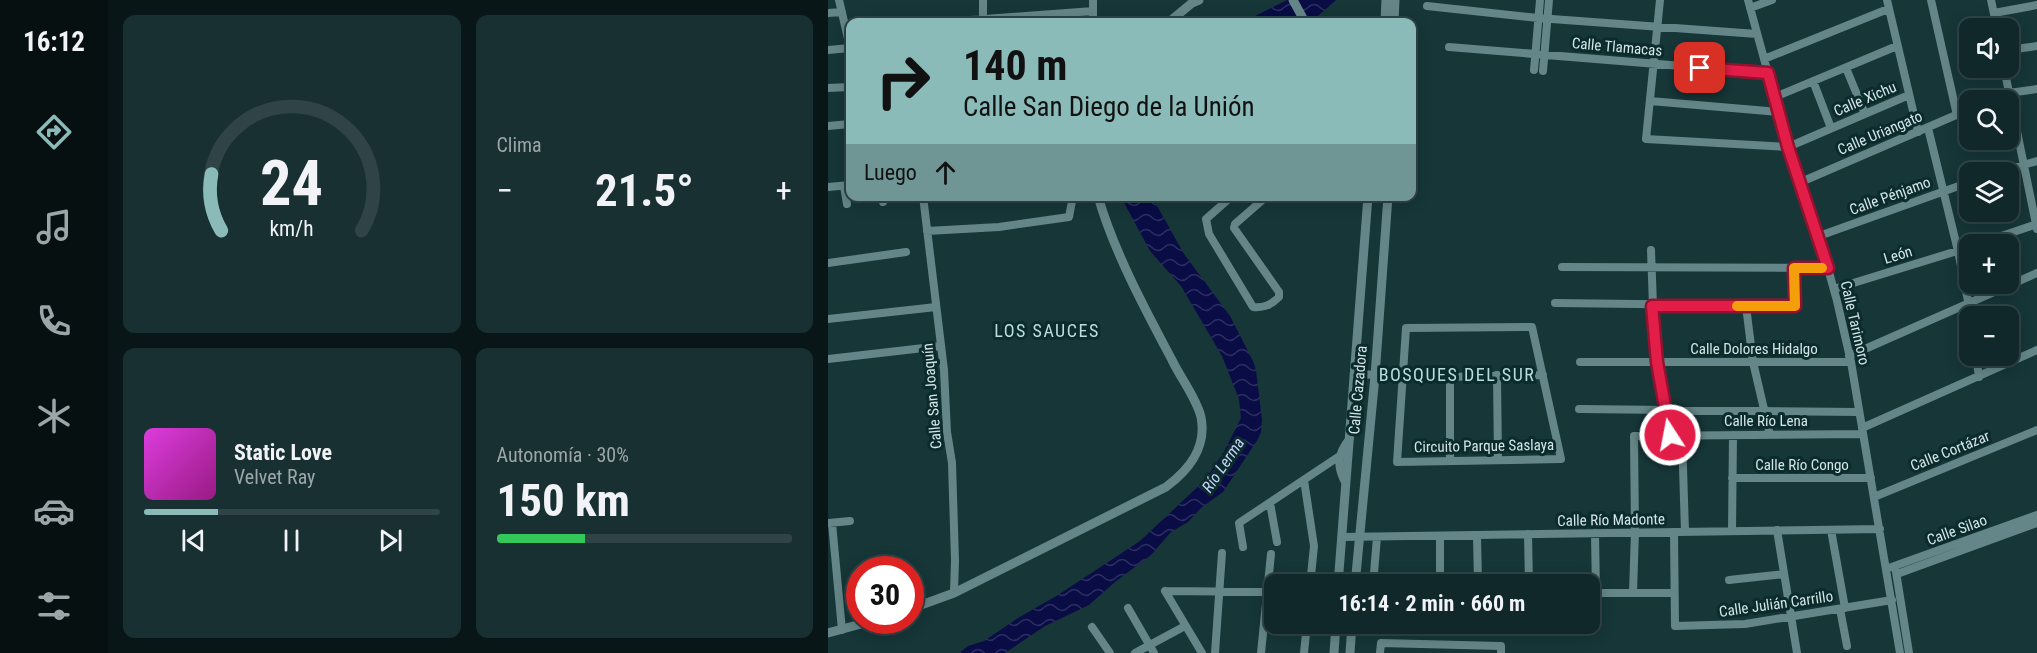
<!DOCTYPE html>
<html lang="es">
<head>
<meta charset="utf-8">
<style>
  body { margin:0; font-family:"Roboto Condensed",sans-serif; background:#193032; color:#f1f3f6; height:100vh; display:flex; flex-direction:column; font-size:22px; white-space:nowrap }
  * { box-sizing:border-box; margin:0 }
  p { font-size:20px; color:#9ca6a8 }
  .icon { flex:none; width:33px; height:33px; fill:none; stroke:currentColor; stroke-width:2; stroke-linecap:round; stroke-linejoin:round }
  .map { position:relative; flex:1; overflow:hidden }
  .panel { display:flex; flex-direction:column; gap:15px; padding:15px; background:#091617; width:720px }
  .panel>* { flex:none }
  .banner { position:absolute; left:18px; top:18px; width:570px; height:183px; border-radius:12px; box-shadow:0 3px 15px #0003,0 0 0 2px #304447; background:#8bbbb9; color:#111; overflow:hidden }
  .controls { position:absolute; left:1131px; top:18px; display:grid; gap:12px }
  .controls a { display:grid; place-items:center; width:60px; height:60px; border-radius:12px; background:#10282a; box-shadow:0 3px 15px #0003,0 0 0 2px #304447; font-size:30px }
  .speed { position:absolute; left:18px; top:556px; display:flex; gap:12px; font-size:30px; font-weight:700; text-align:center }
  .speed>* { display:grid; place-content:center; width:78px; height:78px; border-radius:50%; background:#10282a; box-shadow:0 3px 15px #0003,0 0 0 2px #304447; line-height:1 }
  .speed .limit { border:9px solid #d22; background:#fff; color:#111 }
  .pin { position:absolute; display:grid; place-items:center; width:51px; height:51px; color:#fff; margin:-26px; border-radius:12px; box-shadow:0 3px 9px #0006 }
  .me { position:absolute; width:66px; margin:-33px; rotate:349deg; stroke-linejoin:round; filter:drop-shadow(0 0 4px #0008) }
  .turn { display:flex; align-items:center; gap:21px; height:126px; padding:0 18px; font-size:27px }
  .turn .icon { width:78px; height:78px; stroke-width:2.5 }
  .turn b { display:block; font-size:42px; line-height:51px }
  .then { display:flex; align-items:center; height:57px; padding:0 18px; background:#0003; gap:12px; font-size:22px }
  .big { font-size:45px; font-weight:700; line-height:1.1 }
  .panel .widget { flex:1; display:flex; flex-direction:column; justify-content:center; gap:9px; min-width:0; padding:0 21px; border-radius:12px; background:#193032 }
  .panel .dial { align-items:center; gap:0 }
  .dial svg { height:156px; overflow:visible; fill:none; stroke:#304447; stroke-width:7; stroke-linecap:round; text-anchor:middle }
  .dial text { fill:#f1f3f6; stroke:none }
  .song { display:flex; align-items:center; gap:18px }
  .cover { width:72px; height:72px; border-radius:9px; background:linear-gradient(135deg,hsl(300 70% 55%),hsl(310 70% 35%)) }
  .played { height:6px; border-radius:3px; background:linear-gradient(90deg,#8bbbb9 25%,#304447 25%) }
  .keys { display:flex; justify-content:space-around; direction:ltr }
  .heat { display:flex; justify-content:space-between; align-items:center; font-size:33px; direction:ltr }
  .charge { height:9px; border-radius:4px; background:linear-gradient(90deg,#34c759 30%,#304447 0) }
  .panel .tiles { flex:1; display:grid; gap:15px; grid-template-columns:repeat(2,1fr) }
  .trip { position:absolute; left:436px; top:574px; width:336px; height:60px; border-radius:12px; background:#10282a; box-shadow:0 3px 15px #0003,0 0 0 2px #304447; font-weight:700; line-height:60px; text-align:center }
  main { display:flex; flex:1; min-height:0 }
  .dock { display:flex; flex-direction:column; width:108px; justify-content:space-around; align-items:center; background:#061011; color:#9ca6a8 }
  .dock .icon { width:42px; height:42px }
  .dock .selected { color:#8bbbb9 }
  .dock b { font-size:27px; color:#f1f3f6 }
  .map>svg:first-child { display:block }
  .water { fill:url(#water-waves) }
  .lines { fill:none; stroke-linecap:round; stroke-linejoin:round }
  .minor { stroke:#658688; stroke-width:8 }
  .tertiary { stroke:#658688; stroke-width:9 }
  .route-casing { stroke:#92132f; stroke-width:15 }
  .route { stroke:#e11d48; stroke-width:10 }
  .slow { stroke:#f59e0b; stroke-width:10 }
  .labels { text-anchor:middle; dominant-baseline:central; stroke-width:6; stroke-linejoin:round; paint-order:stroke }
  .street-label { font-size:15px; fill:#d4e5e6; stroke:#0b2b2d }
  .water-label { font-size:16px; font-style:italic; fill:#c7d3f9; stroke:#0b2b2d }
  .quarter-label { font-size:18px; letter-spacing:1.5px; fill:#b9dddf; stroke:#0b2b2d }
</style>
</head>
<body>
<main>
<nav class="dock">
<b>16:12</b>
<svg class="icon selected" aria-label="directions" viewBox="0 0 24 24"><path d="M12 3l9 9-9 9-9-9zM9 14v-3h6M13 9l2 2-2 2"/></svg>
<svg class="icon" aria-label="music" viewBox="0 0 24 24"><path d="M9 18V5l10-2v13"/><circle cx="6" cy="18" r="3"/><circle cx="16" cy="16" r="3"/></svg>
<svg class="icon" aria-label="phone" viewBox="0 0 24 24"><path d="M5 4h4l2 5-3 2q2 4 5 5l2-3 5 2v4C11 20 4 13 5 4z"/></svg>
<svg class="icon" aria-label="climate" viewBox="0 0 24 24"><path d="M12 3v18M4 7l16 10M4 17L20 7"/></svg>
<svg class="icon" aria-label="car" viewBox="0 0 24 24"><path d="M5 17H2v-5l4-1 3-4h7l3 4 3 1v5h-3M9 17h6M6 11h13"/><circle cx="7" cy="17" r="2"/><circle cx="17" cy="17" r="2"/></svg>
<svg class="icon" aria-label="filters" viewBox="0 0 24 24"><path d="M4 7h16M4 17h16"/><circle cx="9" cy="7" r="2"/><circle cx="15" cy="17" r="2"/></svg>
</nav>
<section class="panel">
<div class="tiles">
<div class="widget dial"><svg viewBox="0 0 100 80">
<path d="M14 69A42 42 0 1 1 86 69"/>
<path d="M14 69A42 42 0 0 1 9 40" stroke="#8bbbb9"/>
<text x="50" y="56" font-size="32" font-weight="700">24</text>
<text x="50" y="72" font-size="11">km/h</text>
</svg></div>
<div class="widget"><p>Clima</p>
<div class="heat"><a>−</a><b class="big">21.5°</b><a>+</a></div>
</div>
<div class="widget">
<div class="song"><i class="cover"></i><div><b>Static Love</b><p>Velvet Ray</p></div></div>
<div class="played"></div>
<div class="keys"><svg class="icon" aria-label="previous" viewBox="0 0 24 24"><path d="M18 5L8 12l10 7zM5 5v14"/></svg><svg class="icon" aria-label="pause" viewBox="0 0 24 24"><path d="M8 5v14M16 5v14"/></svg><svg class="icon" aria-label="next" viewBox="0 0 24 24"><path d="M6 5l10 7-10 7zM19 5v14"/></svg></div>
</div>
<div class="widget"><p>Autonomía · 30%</p><b class="big">150 km</b><div class="charge"></div></div>
</div>
</section>
<div class="map">
<svg width="1209" height="653" viewBox="0 0 1209 653">
  <defs>
    <pattern id="water-waves" width="16" height="10" patternUnits="userSpaceOnUse" patternTransform="scale(1.5)"><rect width="16" height="10" fill="#090c45"/><path d="M0 5q4-4 8 0t8 0" fill="none" stroke="#2c2f60"/></pattern>
  </defs>
  <rect width="100%" height="100%" fill="#163638"/>
  <path class="water" d="M459,0H508L483,22H415Z
    M293,197H324L356,254L402,316L425,361L428,370L434,420L433,432L430,439L395,492L374,507L360,522L343,532L323,555L287,582L261,605L217,626L177,653H131L140,646L156,641L190,618L230,595L312,541L377,480L396,452L413,418L411,399L394,356L353,286L322,251Z"/>
  <g class="lines">
    <path class="minor" d="M11,0L22,47
      M832,0L818,139L960,147L1081,95
      M920,0L960,147L991,236L1009,301L1023,362L1072,653
      M1059,0L1090,132
      M1103,0L1129,115
      M1163,0L1169,28
      M599,6L710,18L929,34
      M922,8L944,0
      M0,13L14,12
      M1166,13L1209,5
      M155,20V0
      M116,22L265,11
      M265,22V0
      M621,47L940,73
      M0,50L22,48
      M1180,50L1209,46
      M936,59L1060,9
      M1018,68L1037,114
      M1176,68L1209,229
      M706,70L712,0
      M715,71L721,0
      M985,81L1003,128
      M0,88L22,87
      M947,97L1069,46
      M1162,100L1181,93L1209,89
      M822,101L951,112
      M0,126L22,124
      M1100,128L1130,251L1143,316
      M1172,172L1209,161
      M973,182L1142,109
      M16,186L19,204
      M0,187L22,185
      M54,196L55,202
      M95,196L116,370L119,432L124,463L127,560L126,593
      M404,196L378,219L381,234L425,307C436,308 443,305 451,297V292L406,228L407,224L439,196
      M99,231L171,227L241,217L245,196
      M991,236L1142,182
      M1150,244L1209,224
      M823,250L826,334L842,435
      M0,263L78,252
      M734,267L1000,268
      M1006,289L1142,247
      M727,303L967,306L966,268
      M918,306L925,362L942,435
      M0,319L108,307
      M704,327L733,459L569,462L578,328Z
      M1021,356L1209,273
      M1148,356L1151,377
      M0,359L113,346
      M752,362H1023
      M528,373L570,378L715,375
      M669,375L670,460
      M751,409L1031,412
      M1034,428L1209,350
      M854,435L857,532
      M622,461V375
      M904,478H1043
      M476,480L486,546L482,585
      M518,484C508,466 509,454 522,438
      M1046,497L1209,430
      M442,503L449,542
      M1,523L22,521
      M4,523L14,630
      M949,530L969,653
      M1003,530L1017,608
      M904,531L905,435
      M846,532L847,626L917,624L1064,600
      M767,533L768,593
      M700,534L701,585
      M649,535L650,585
      M612,536V585
      M514,537L1052,529
      M415,547L411,523L510,457
      M1058,569L1209,515
      M1068,572L1081,653
      M1069,574L1209,523
      M901,580L956,574
      M545,585L549,537
      M337,591L447,592
      M337,591L374,653
      M762,593H846
      M805,593L807,531L806,436L1035,434
      M300,608L326,653
      M1012,609L1019,646
      M264,627L282,653
      M307,653L357,626
      M387,653L394,553
      M433,653L443,554
      M476,653L479,624
      M552,653L553,643L673,646V653"/>
    <path class="tertiary" d="M465,0L477,22
      M341,22L364,3L371,0
      M557,22L558,0
      M566,22L567,0
      M510,585L540,196
      M527,585L547,376L560,196
      M82,609L126,593L338,487C361,470 379,448 373,417C368,397 353,379 344,360C318,311 285,250 270,196
      M0,633L44,621
      M506,653L508,624
      M522,653L524,624"/>
  </g>
  <g class="lines">
    <g class="route-casing">
      <path id="route" d="M842,435L829,362L824,306H967L966,268H1000L960,147L940,73L872,68"/>
    </g>
    <use href="#route" class="route"/>
    <path class="slow" d="M909,306H967L966,268H994"/>
  </g>
  <g class="labels">
    <g class="street-label">
      <text transform="translate(789 47) rotate(5)">Calle Tlamacas</text>
      <text transform="translate(1037 99) rotate(-23)">Calle Xichu</text>
      <text transform="translate(1052 133) rotate(-23)">Calle Uriangato</text>
      <text transform="translate(1062 196) rotate(-20)">Calle Pénjamo</text>
      <text transform="translate(1070 255) rotate(-17)">León</text>
      <text transform="translate(1027 323) rotate(77)">Calle Tarimoro</text>
      <text x="926" y="349">Calle Dolores Hidalgo</text>
      <text transform="translate(530 390) rotate(-85)">Calle Cazadora</text>
      <text transform="translate(104 396) rotate(-95)">Calle San Joaquín</text>
      <text x="938" y="421">Calle Río Lena</text>
      <text transform="translate(656 446) rotate(-1)">Circuito Parque Saslaya</text>
      <text transform="translate(1122 451) rotate(-22)">Calle Cortázar</text>
      <text x="974" y="465">Calle Río Congo</text>
      <text transform="translate(783 520) rotate(-1)">Calle Río Madonte</text>
      <text transform="translate(1129 530) rotate(-20)">Calle Silao</text>
      <text transform="translate(948 604) rotate(-8)">Calle Julián Carrillo</text>
    </g>
    <g class="water-label">
      <text transform="translate(395 465) rotate(-56)">Río Lerma</text>
    </g>
    <g class="quarter-label">
      <text x="219" y="330">LOS SAUCES</text>
      <text x="629" y="374">BOSQUES DEL SUR</text>
    </g>
  </g>
</svg>
<div class="controls">
<a><svg class="icon" aria-label="sound" viewBox="0 0 24 24"><path d="M4 9h4l5-4v14l-5-4H4zM17 9q2 3 0 6"/></svg></a>
<a><svg class="icon" aria-label="search" viewBox="0 0 24 24"><circle cx="10" cy="10" r="6"/><path d="M15 15l6 6"/></svg></a>
<a><svg class="icon" aria-label="layers" viewBox="0 0 24 24"><path d="M12 4l9 5-9 5-9-5zM3 14l9 5 9-5"/></svg></a>
<a>+</a>
<a>−</a>
</div>
<div class="speed"><div class="limit">30</div></div>
<div class="pin" style="left:872px;top:68px;background:#d93025"><svg class="icon" aria-label="arrive" viewBox="0 0 24 24"><path d="M6 21V4h12l-3 4 3 4H6"/></svg></div>
<svg class="me" style="left:842px;top:435px" viewBox="-20 -20 40 40"><circle r="17" fill="#e11d48" stroke="#fff" stroke-width="3"/><path d="M0-11L8 9 0 5-8 9z" fill="#fff"/></svg>
<div class="trip">16:14 · 2 min · 660 m</div>
<div class="banner">
<div class="turn"><svg class="icon" aria-label="right" viewBox="0 0 24 24"><path d="M7 20v-9h11M14 6l5 5-5 5"/></svg><div><b>140 m</b>Calle San Diego de la Unión</div></div>
<div class="then">Luego<svg class="icon" aria-label="ahead" viewBox="0 0 24 24"><path d="M12 20V5M6 11l6-6 6 6"/></svg></div>
</div>
</div>
</main>
</body>
</html>
